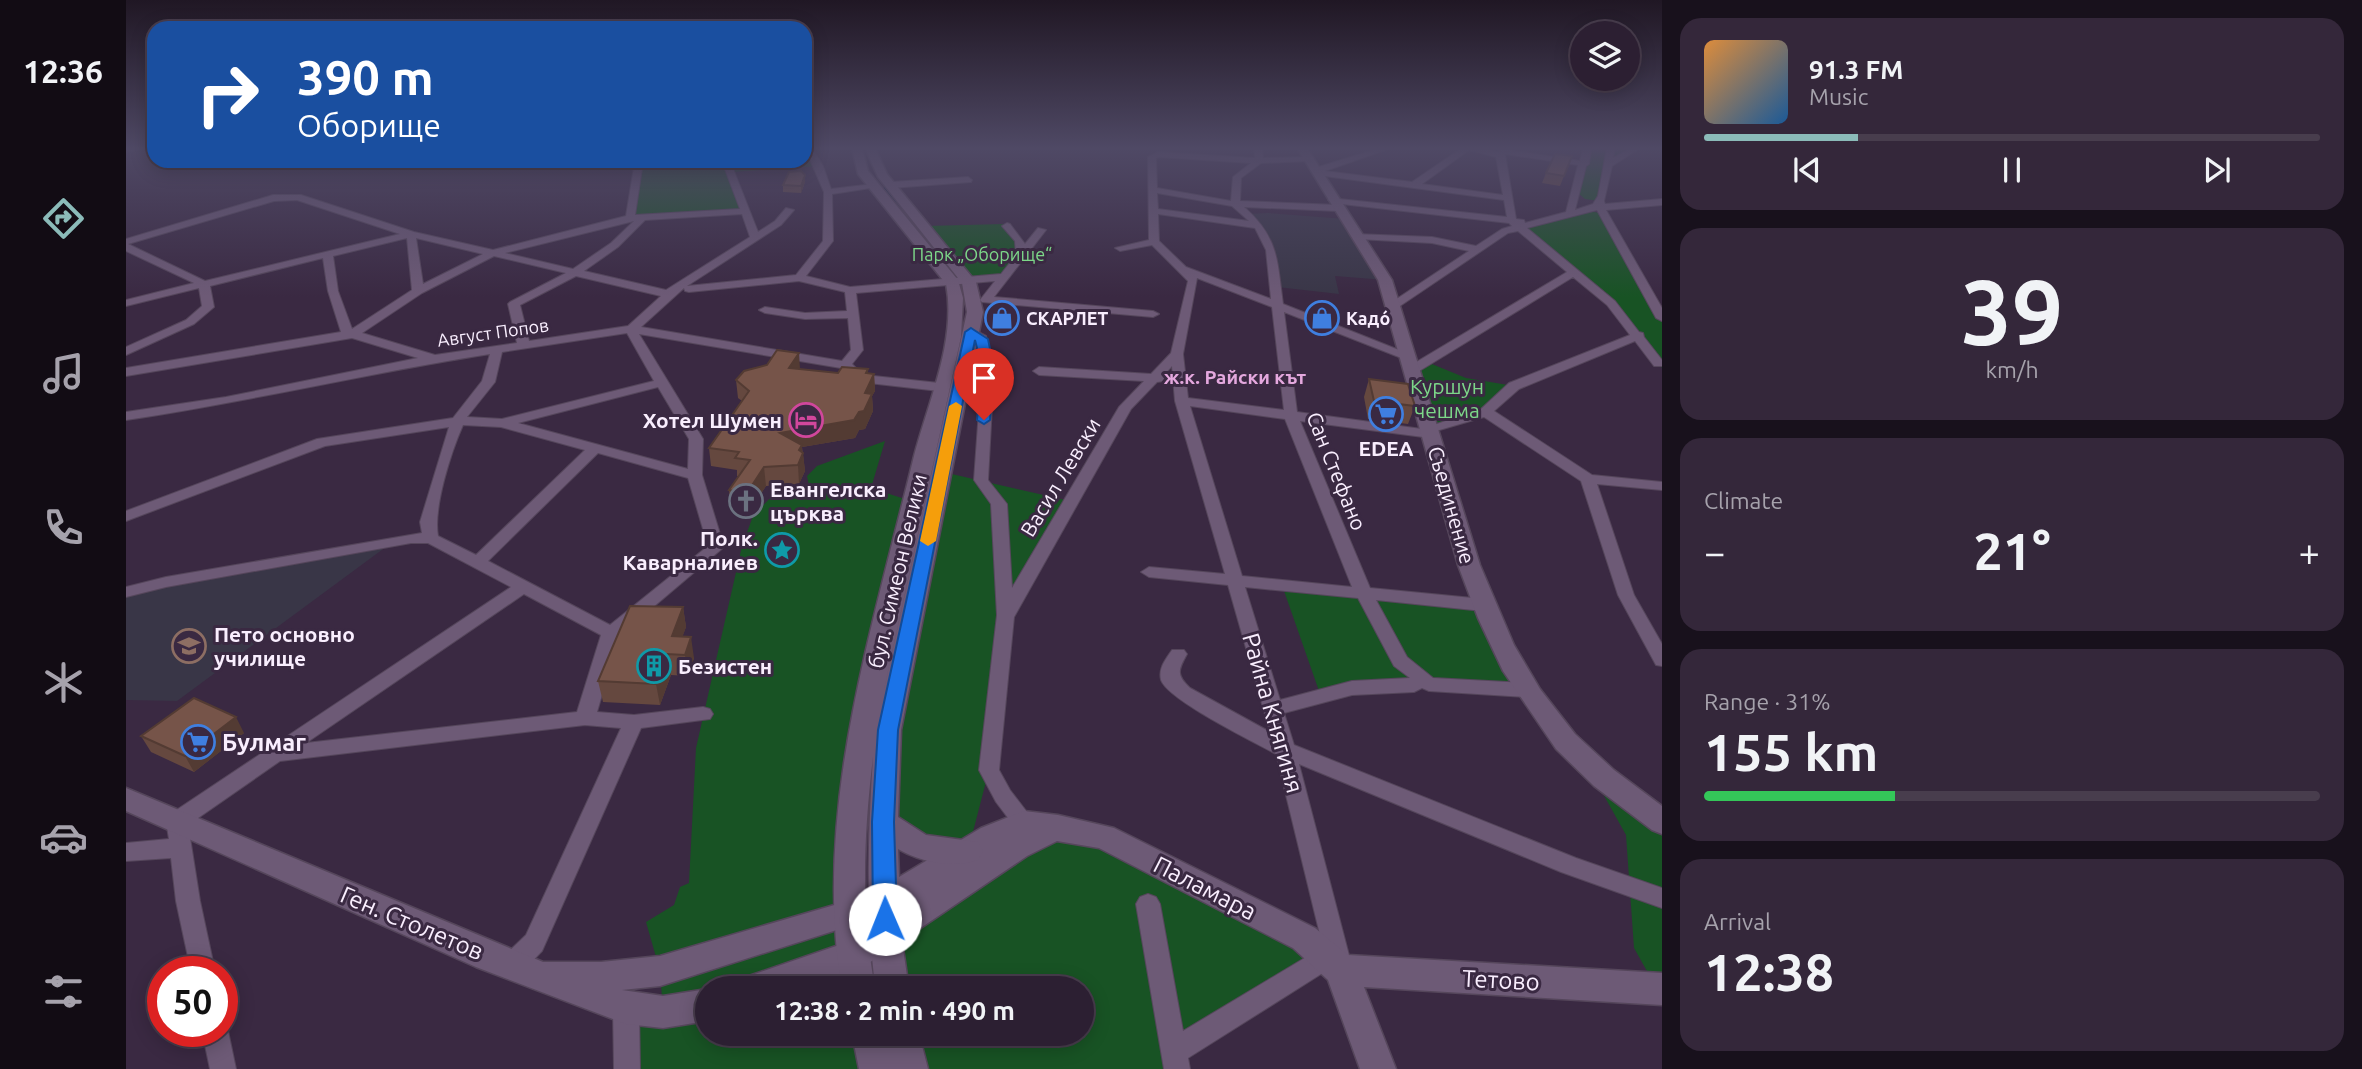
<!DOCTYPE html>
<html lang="en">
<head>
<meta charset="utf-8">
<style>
  body { margin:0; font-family:Ubuntu,sans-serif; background:#34273a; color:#f1f3f6; height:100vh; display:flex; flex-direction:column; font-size:26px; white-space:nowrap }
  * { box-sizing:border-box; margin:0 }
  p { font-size:23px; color:#a6a2ac }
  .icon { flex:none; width:38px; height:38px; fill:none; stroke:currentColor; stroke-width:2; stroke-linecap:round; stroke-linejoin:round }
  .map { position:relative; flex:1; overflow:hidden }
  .sheet { display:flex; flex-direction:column; gap:18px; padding:18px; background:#18111c; width:700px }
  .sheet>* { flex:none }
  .banner { position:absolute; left:21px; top:21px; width:665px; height:147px; border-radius:21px; box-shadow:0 4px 18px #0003,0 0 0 2px #483d4d; background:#1a4fa0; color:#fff; overflow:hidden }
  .controls { position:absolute; left:1444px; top:21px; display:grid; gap:14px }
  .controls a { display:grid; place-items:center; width:70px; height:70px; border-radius:50%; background:#2c1f32; box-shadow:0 4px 18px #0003,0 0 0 2px #483d4d; font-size:35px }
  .speed { position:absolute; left:21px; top:956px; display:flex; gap:14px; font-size:35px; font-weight:700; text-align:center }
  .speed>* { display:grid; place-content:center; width:91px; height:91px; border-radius:50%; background:#2c1f32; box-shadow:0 4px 18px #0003,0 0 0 2px #483d4d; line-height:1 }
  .speed .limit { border:10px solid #d22; background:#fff; color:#111 }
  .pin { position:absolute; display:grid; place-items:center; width:60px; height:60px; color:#fff; margin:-72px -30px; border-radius:50% 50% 50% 0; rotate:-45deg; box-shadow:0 0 7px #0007 }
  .pin .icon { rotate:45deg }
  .me { position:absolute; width:77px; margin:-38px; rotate:359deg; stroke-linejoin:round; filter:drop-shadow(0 0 5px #0008) }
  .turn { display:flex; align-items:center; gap:24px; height:147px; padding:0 35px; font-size:32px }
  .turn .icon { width:91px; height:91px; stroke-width:2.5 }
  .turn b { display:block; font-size:49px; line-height:60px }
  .big { font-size:52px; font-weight:700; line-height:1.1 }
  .sheet .widget { flex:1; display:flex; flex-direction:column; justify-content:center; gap:10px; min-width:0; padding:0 24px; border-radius:21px; background:#34273a }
  .sheet .dial { align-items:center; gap:0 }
  .dial b { font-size:91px; line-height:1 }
  .song { display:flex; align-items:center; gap:21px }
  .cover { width:84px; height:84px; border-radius:10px; background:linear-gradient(135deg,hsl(30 70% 55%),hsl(210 70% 35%)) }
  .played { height:7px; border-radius:4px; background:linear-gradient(90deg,#8bbbb9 25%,#483d4d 25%) }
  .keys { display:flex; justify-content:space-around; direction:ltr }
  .heat { display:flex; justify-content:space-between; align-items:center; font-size:38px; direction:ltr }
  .charge { height:10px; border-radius:5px; background:linear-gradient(90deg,#34c759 31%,#483d4d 0) }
  .trip { position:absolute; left:569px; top:976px; width:399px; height:70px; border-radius:35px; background:#2c1f32; box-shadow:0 4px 18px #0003,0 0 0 2px #483d4d; font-weight:700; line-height:70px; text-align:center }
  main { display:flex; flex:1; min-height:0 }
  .tabs { display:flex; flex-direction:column; width:126px; justify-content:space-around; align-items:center; background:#120c14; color:#a6a2ac }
  .tabs .icon { width:49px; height:49px }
  .tabs .selected { color:#8bbbb9 }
  .tabs b { font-size:32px; color:#f1f3f6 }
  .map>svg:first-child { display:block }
  .education { fill:#393647 }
  .green { fill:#185324 }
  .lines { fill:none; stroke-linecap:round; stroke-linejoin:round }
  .stream { stroke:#021b39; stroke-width:2.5 }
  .minor-casing { stroke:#55465b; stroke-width:2 }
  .tertiary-casing { stroke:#55465b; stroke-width:3 }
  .secondary-casing { stroke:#55465b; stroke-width:3 }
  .minor { fill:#6d5a76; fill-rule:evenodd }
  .tertiary { fill:#6d5a76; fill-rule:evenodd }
  .secondary { fill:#6d5a76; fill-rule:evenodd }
  .wall { fill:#65483f }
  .shaded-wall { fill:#533b33 }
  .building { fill:#765449; stroke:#533b33; stroke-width:2 }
  .route { fill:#1a73e8; stroke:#114b97; stroke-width:2 }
  .slow { fill:#f59e0b }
  .labels { text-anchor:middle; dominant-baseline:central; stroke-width:6; stroke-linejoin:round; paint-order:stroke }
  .far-park-label { font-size:18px; fill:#7dd889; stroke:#3a2942 }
  .far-poi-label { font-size:18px; font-weight:bold; fill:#f9eefe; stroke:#3a2942; text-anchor:start }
  .far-street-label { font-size:18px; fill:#f9eefe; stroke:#3a2942 }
  .far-neighbourhood-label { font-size:19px; font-weight:bold; fill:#e4a8de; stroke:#3a2942 }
  .park-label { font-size:21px; fill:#7dd889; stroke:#3a2942 }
  .poi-label { font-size:21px; font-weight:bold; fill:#f9eefe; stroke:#3a2942; text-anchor:start }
  .street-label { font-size:21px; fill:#f9eefe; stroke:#3a2942 }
  .near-street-label { font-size:24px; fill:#f9eefe; stroke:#3a2942 }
  .near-poi-label { font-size:24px; font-weight:bold; fill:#f9eefe; stroke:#3a2942; text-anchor:start }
</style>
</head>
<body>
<main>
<nav class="tabs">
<b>12:36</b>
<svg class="icon selected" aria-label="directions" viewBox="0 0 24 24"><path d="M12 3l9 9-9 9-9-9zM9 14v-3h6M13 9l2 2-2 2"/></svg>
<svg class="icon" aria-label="music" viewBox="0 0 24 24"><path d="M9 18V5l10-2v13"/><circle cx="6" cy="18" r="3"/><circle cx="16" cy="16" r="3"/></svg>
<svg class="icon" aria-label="phone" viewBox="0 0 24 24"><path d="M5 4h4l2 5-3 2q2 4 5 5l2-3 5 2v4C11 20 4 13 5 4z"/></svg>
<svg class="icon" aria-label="climate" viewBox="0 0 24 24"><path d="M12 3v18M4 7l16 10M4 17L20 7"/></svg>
<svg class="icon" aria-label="car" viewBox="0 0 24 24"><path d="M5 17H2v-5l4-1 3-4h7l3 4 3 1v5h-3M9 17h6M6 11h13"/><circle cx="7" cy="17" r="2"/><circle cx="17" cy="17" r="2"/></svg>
<svg class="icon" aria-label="filters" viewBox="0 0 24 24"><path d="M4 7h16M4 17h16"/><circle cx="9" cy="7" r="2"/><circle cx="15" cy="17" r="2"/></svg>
</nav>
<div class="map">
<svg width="1536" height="1069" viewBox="0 0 1536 1069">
  <rect width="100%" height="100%" fill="#3a2942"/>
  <path class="education" d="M1142,213L1220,219L1259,280L1209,276L1213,294L1151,287L1145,250L1121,214Z
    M268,541L51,701L0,700V592Z"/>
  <path class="green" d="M679,148L693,166L607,172L619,211L504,218L513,161H679Z
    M1461,148L1507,150L1486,158L1473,201L1459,199L1452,193Z
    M1459,211L1476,213L1536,318V368L1485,303L1393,227Z
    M878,224L886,231L895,257L878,277L843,282L799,226Z
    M1301,362L1340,378L1388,386L1372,403L1303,429L1286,370Z
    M759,441L745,488L788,502L734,735L733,989H581V1034H743L751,1069H501L500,1008L537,1011L534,971L520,922L548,905L554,887L563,883L570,748L616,546L627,516L648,494L684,490L681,476L691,466Z
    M817,472L944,501L879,617L863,770L842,851L784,845L758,794Z
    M1157,588L1353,608L1395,682L1305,679L1193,691Z
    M1476,792L1536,822V989H1531L1508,948L1500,835Z
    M932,827L1202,956L1047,1051L1051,1069H784L776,1034H956V989H766L759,935Z"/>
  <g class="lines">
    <path class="stream" d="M759,188L801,238"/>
    <g class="minor-casing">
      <path id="minor" d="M0,148H20L0,152Z
        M679,148H686L697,166L705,189L747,184L751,187L706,194L707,241L680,276L724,287L875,274L890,255L889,241L876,226L881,223L884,224L899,244L912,228L920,230L868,297L1027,311L1033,314L1027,317L856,302L854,300L869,281L730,293L737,350L726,364L732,370L726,374L715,368L513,334L577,439L576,475L598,547L493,636L471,712L508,715L577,707L584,709L587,714L584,719L515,728L416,951L396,972L387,975L378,972L375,964L378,956L400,935L495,728L459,725L154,761L62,825L74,901L89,971H65L50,901L45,858L0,861V843L43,839L40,821L43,815L385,587L302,543H285L40,587L0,597V587L40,577L296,533L294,522L323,427L199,446L0,521V511L191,439L327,418L356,381L364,354C242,373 122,402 0,420V412L100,397L292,358L226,338L0,376V368L215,332L202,291L197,258L84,286L88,307L68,324L0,355V347L60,320L76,306L73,288L0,306V300L68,283L0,251V239L147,195H175L288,232L367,250L500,216L509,161H517L509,215L614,209L596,161H604L632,232L649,221L660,208L668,210L655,225L561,286L670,275L697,241L698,192ZM171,200L274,234L79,281L2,244L148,201ZM616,214L624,237L540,290L458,271L492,247L519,220ZM508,221L485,243L447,269L379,253ZM281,238L286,290L226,329L212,291L207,256ZM290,238L357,254L297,284ZM368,256L440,273L384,302L382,304L391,343L309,355L236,333L296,293ZM450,276L535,296L502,326L403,341L394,305ZM673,281L719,292L721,311L679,313L639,307L633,310L639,313L679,319L722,318L725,350L716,361L515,327L558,288L559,291L563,292ZM501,333L528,381L376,419L341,417L369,382L376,352ZM532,387L563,439L562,469L392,423ZM337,425L375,427L459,450L350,555L312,536C307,508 325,452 337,425ZM472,453L562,478L582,546L484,625L362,561ZM398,594L475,635L451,712L180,743Z
        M1128,148H1136L1137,158L1183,157L1187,159L1183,161L1135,163L1115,178L1114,201L1212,205L1217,208L1212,211L1118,207C1153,238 1151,260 1157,304L1288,356L1286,359H1278L1158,312L1171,412L1296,429L1355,409L1383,383L1504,335L1481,305L1447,277L1290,373H1282V367L1441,272L1392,231L1382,233L1271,308H1263V304L1343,251L1306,243L1232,239L1229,238V234L1306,237L1350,246L1376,229L1386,226L1383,223L1207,203L1202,200L1204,198L1381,217L1378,200L1191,175L1187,172L1189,168L1254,148H1265L1199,171L1286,182L1336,148H1353L1372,152L1376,148H1384L1383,150L1454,161L1457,148H1465L1463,164L1460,166L1449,210L1467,204L1472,196L1481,148H1489L1487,158L1505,148H1514L1486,166L1478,201L1479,204L1536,199V205L1480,210L1536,308V321L1530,318L1471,210L1401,228L1489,301L1513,332L1517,333L1518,337L1536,360V366H1528L1509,341L1393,389L1368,411L1466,475L1536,482V490L1471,484L1508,595L1536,644V666L1530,665L1492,595L1455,481L1358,417L1310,431V437L1305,438L1174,421L1244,588L1357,599L1366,605L1357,611L1250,600L1281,657L1307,678L1401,683L1408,685L1410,690L1408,695L1401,697L1303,691L1296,688L1288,692L1226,695L1158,713L1168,745L1450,858L1536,888V908L1435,872L1173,764L1225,963L1222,971L1213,974L1203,969L1062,1058L1064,1069H1038L1010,904L1014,897L1022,894L1030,897L1034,904L1057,1031L1197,947L1150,754C1128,742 1042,700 1035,680C1032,668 1040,659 1046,650H1058L1061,654C1052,670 1050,675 1064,688L1144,732L1102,585L1023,577L1015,572L1023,567L1099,574L1049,401L1046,366L1038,375L1040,378L1038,381L1031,382L1005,409L888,617L873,770L884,790L914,829L911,835L903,838L895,835L870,802L853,770L871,615L865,504L848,480L856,368L850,341L839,332L845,328L860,336L868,368L862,480L881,504L886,588L993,407L1018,381L913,375L907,371L913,367L1025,374L1045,353L1062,281L1026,245L994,251L989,248L1023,240L1022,157L1032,152L1129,158ZM1343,150L1370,157L1377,195L1296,184ZM1379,154L1452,165L1440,212L1399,223L1398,220L1390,219ZM1033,157L1125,163L1107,177L1105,201L1031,188L1030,158ZM1031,193L1106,206L1123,221L1032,209ZM1032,214L1129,228L1140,250L1145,299L1060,267L1033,241ZM1071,278L1146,307L1158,410L1062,398L1057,354ZM1064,406L1159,419L1226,587L1116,576ZM1119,587L1232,598L1268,666L1284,678L1226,681L1154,700Z
        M842,177L846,180L845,182L765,188L761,185L765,182Z
        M729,374L813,383L819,387L813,391L725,381V375Z
        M500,996L509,999L513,1008L514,1069H488L487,1008L491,999Z
        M96,1021L102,1031L110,1069H84L76,1031H96Z"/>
    </g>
    <g class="tertiary-casing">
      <path id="tertiary" d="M1171,148H1181L1266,280L1354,565L1388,645L1414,689L1449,734L1488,770L1536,806V834L1526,830L1468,786L1430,749L1377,671L1352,618L1332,565L1252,280Z
        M0,788L417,962H475L534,956L722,901L748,892L855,828L898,811L932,815L988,828L1189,928L1222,955L1536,973V1005L1238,987L1270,1069H1234L1202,980L1167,948L973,848L931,841L901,856L737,967L675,989H613L617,978L716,944L764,913L534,986L496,990L537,996L581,989V1021L537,1028L500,1024L350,967L0,811Z"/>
    </g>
    <g class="secondary-casing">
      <path id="secondary" d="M726,148H736L742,171L832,280L837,298L835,337L755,703L841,312L836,283L752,177L739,148H749L761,174L850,282L857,312L775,730L772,817L800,835L852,842L857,851L852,860C827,869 795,862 772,849L775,935L783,989H716C686,811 746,631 787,460C801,404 831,341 820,284L732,174ZM747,757C742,833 740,910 749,987C734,911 738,833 747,757Z
        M726,1034H793L802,1069H733Z"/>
    </g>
    <use href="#minor" class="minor"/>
    <use href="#tertiary" class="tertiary"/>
    <use href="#secondary" class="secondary"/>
  </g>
  <path class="wall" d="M1446,156L1434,186L1416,183L1420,173Z
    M679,182L675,193L657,192V185Z
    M674,369L712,373L742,369V373L748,374L749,391L746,396L747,411L739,429L733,430L729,438L676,447L679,471L673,484L640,486L623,512L605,509L603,490L613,476H611V470L585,466L583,448L616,401L612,398L610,380Z
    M1243,379L1289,406L1282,424L1242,419L1238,397Z
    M557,607L560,627L556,637L568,658L562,676L545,675L534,705L477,702L472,681Z
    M118,733L68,772L25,752L15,736Z"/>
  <path class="shaded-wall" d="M679,175V182L675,193V186Z
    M673,353L674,369L663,368Z
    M742,369V386L748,374L749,391L746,396L747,411L739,429L733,430L729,438L676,447V455L677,453L679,471L673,484L672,465L654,433L740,373Z
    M638,467L640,486L623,512L621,493Z
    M557,607L560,627L550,655L546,636Z
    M565,637L568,658L562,676L559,655Z
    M541,654L545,675L534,705L530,684Z
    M110,717L118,733L68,772L59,756Z"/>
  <path class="building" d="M1429,154L1446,156L1438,176L1420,173Z
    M675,171L679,175L675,186L657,185L663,172Z
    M651,350L673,353L663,368L712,373L716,367L742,369L740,373L748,374L739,393L746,394L738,411L733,412L728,420L654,433L676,445L673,450L677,453L672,465L638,467L621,493L603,490L624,460L609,458L613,452L583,448L623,391L610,380L618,371L641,365Z
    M1243,379L1282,384L1289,406L1248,401Z
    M504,606L557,607L546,636L565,637L559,655L541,654L530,684L472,681Z
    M68,698L110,717L59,756L15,736Z"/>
  <linearGradient id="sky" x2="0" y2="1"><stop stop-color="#201724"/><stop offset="0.5" stop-color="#4f4965"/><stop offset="1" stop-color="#4f4965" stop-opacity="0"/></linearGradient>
  <rect width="1536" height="297" fill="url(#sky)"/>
  <path class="route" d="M845,328L862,339L868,368L864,420L858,424L851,420L856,368L849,340L772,730L768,822L771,919L767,926L759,929L750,926L747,919L746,822L752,730L839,332Z"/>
  <path class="slow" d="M830,402L836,406L810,541L802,546L794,541L823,406Z"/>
  <defs>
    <g id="shop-ring" transform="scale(1.75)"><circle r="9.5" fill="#3a2942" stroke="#3f7fe0" stroke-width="1.5"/><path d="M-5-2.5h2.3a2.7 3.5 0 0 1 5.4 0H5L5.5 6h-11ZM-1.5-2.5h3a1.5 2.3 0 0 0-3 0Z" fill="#3f7fe0"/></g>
    <g id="supermarket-ring" transform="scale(1.75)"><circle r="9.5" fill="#3a2942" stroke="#3f7fe0" stroke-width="1.5"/><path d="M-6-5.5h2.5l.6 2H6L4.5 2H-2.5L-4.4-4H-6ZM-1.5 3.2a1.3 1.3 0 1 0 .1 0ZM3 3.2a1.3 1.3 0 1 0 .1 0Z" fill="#3f7fe0"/></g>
    <g id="hotel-ring" transform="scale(1.75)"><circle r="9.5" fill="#3a2942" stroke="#d1479c" stroke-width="1.5"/><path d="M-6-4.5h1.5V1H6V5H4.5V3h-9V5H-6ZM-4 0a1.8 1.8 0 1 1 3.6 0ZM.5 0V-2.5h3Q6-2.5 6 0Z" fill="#d1479c"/></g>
    <g id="church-ring" transform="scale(1.75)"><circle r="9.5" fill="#3a2942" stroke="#6b7280" stroke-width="1.5"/><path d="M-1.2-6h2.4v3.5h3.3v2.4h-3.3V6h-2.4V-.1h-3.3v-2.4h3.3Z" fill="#6b7280"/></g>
    <g id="sight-ring" transform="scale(1.75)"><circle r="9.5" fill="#3a2942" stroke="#0f9aa8" stroke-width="1.5"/><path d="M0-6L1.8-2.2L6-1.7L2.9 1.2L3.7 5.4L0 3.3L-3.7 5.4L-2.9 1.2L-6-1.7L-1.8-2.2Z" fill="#0f9aa8"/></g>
    <g id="school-ring" transform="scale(1.75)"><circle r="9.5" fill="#3a2942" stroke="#8d6e63" stroke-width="1.5"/><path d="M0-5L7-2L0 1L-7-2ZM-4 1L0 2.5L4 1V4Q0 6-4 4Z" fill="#8d6e63"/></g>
    <g id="building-ring" transform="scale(1.75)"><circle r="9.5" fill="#3a2942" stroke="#0f9aa8" stroke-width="1.5"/><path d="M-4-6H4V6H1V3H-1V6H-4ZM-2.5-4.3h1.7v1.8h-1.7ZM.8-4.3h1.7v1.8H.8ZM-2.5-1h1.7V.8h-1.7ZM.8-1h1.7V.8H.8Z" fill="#0f9aa8"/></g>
  </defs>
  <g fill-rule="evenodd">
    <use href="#shop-ring" x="876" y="318"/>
    <use href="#shop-ring" x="1196" y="318"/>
    <use href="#supermarket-ring" x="1260" y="414"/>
    <use href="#hotel-ring" x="680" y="420"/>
    <use href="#church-ring" x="620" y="501"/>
    <use href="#sight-ring" x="656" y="550"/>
    <use href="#school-ring" x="63" y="646"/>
    <use href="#building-ring" x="528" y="666"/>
    <use href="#supermarket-ring" x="72" y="742"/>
  </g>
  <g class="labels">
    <g class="far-park-label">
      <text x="856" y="254">Парк „Оборище“</text>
    </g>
    <g class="far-poi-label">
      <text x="900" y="318">СКАРЛЕТ</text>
      <text x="1220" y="318">Кадó</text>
    </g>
    <g class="far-street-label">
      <text transform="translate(367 332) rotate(-8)">Август Попов</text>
    </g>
    <g class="far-neighbourhood-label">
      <text x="1109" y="377">ж.к. Райски кът</text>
    </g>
    <g class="park-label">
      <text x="1321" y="386">Куршун<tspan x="1321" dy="24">чешма</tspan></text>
    </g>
    <g class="poi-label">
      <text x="656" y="420" text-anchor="end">Хотел Шумен</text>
      <text x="1260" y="448" text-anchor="middle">EDEA</text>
      <text x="644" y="489">Евангелска<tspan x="644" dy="24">църква</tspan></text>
      <text x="632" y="538" text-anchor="end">Полк.<tspan x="632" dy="24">Каварналиев</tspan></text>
      <text x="88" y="634">Пето основно<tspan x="88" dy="24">училище</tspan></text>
      <text x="552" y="666">Безистен</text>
    </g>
    <g class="street-label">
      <text transform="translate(1211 471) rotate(68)">Сан Стефано</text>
      <text transform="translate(934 477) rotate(-59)">Васил Левски</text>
      <text transform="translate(1326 505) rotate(74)">Съединение</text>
      <text transform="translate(771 571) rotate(-77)">бул. Симеон Велики</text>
    </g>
    <g class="near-street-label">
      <text transform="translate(1147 713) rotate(74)">Райна Княгиня</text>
      <text transform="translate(1079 888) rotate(27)">Паламара</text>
      <text transform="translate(286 923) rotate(23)">Ген. Столетов</text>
      <text transform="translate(1375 980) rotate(3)">Тетово</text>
    </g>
    <g class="near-poi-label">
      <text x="96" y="742">Булмаг</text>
    </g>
  </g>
</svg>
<div class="controls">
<a><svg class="icon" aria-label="layers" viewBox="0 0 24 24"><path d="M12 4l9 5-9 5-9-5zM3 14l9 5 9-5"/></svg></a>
</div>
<div class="speed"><div class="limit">50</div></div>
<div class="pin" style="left:858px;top:420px;background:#d93025"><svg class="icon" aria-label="arrive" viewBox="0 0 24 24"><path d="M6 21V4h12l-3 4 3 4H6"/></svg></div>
<svg class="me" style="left:759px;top:919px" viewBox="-20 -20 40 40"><circle r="19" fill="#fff"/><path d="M0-13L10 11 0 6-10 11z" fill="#1a73e8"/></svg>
<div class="trip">12:38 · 2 min · 490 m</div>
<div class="banner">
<div class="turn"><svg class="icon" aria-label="right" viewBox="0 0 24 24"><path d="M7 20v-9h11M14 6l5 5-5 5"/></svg><div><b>390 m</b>Оборище</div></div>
</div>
</div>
<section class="sheet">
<div class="widget">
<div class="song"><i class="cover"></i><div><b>91.3 FM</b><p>Music</p></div></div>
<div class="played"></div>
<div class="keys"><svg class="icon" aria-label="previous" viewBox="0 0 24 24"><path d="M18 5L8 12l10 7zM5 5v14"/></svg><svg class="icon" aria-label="pause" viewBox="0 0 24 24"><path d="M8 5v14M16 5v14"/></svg><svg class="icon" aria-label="next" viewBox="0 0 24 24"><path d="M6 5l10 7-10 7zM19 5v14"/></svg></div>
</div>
<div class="widget dial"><b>39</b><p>km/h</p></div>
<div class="widget"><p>Climate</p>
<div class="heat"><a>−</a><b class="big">21°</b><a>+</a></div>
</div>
<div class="widget"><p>Range · 31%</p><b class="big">155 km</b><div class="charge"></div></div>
<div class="widget"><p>Arrival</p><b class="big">12:38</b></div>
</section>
</main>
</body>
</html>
